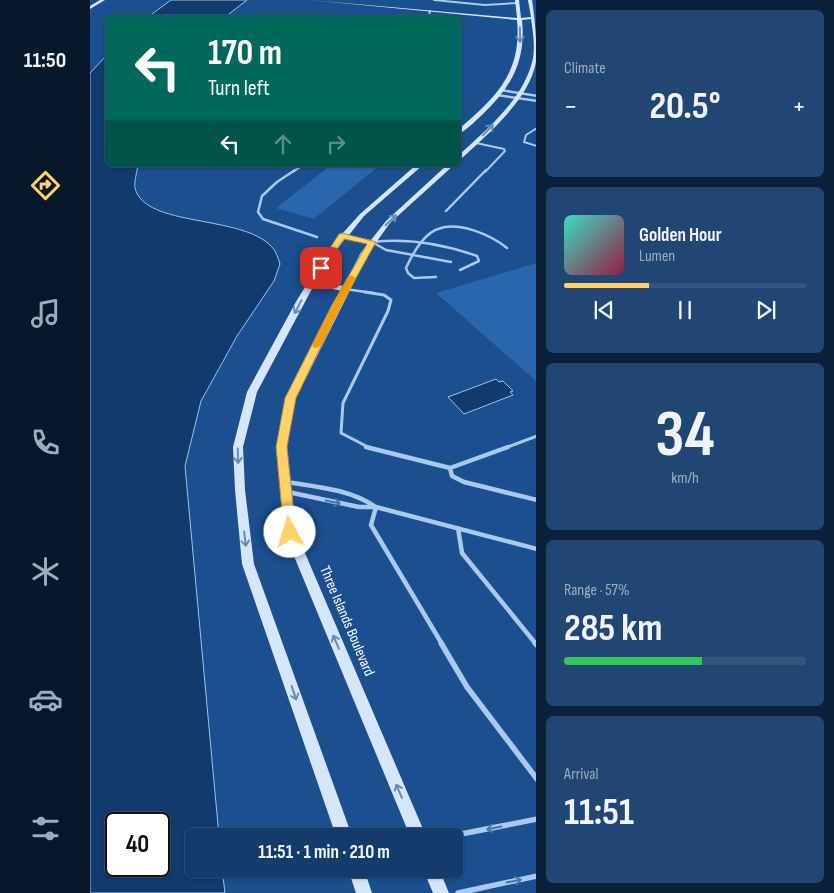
<!DOCTYPE html>
<html lang="en">
<head>
<meta charset="utf-8">
<style>
  body { margin:0; font-family:"Sofia Sans Condensed",sans-serif; background:#214673; color:#f1f3f6; height:100vh; display:flex; flex-direction:column; font-size:19px; white-space:nowrap }
  * { box-sizing:border-box; margin:0 }
  p { font-size:16px; color:#9dadc1 }
  .icon { flex:none; width:28px; height:28px; fill:none; stroke:currentColor; stroke-width:2; stroke-linecap:round; stroke-linejoin:round }
  .map { position:relative; flex:1; overflow:hidden }
  .sheet { display:flex; flex-direction:column; gap:10px; padding:10px; background:#0b203b; width:298px }
  .sheet>* { flex:none }
  .guide { position:absolute; left:15px; top:15px; width:356px; height:152px; border-radius:8px; box-shadow:0 1px 4px #0004,0 0 0 1px #33557e; background:#00695c; color:#fff; overflow:hidden }
  .speed { position:absolute; left:15px; top:812px; display:flex; gap:10px; font-size:25px; font-weight:700; text-align:center }
  .speed>* { display:grid; place-content:center; width:65px; height:65px; border-radius:50%; background:#143b6b; box-shadow:0 1px 4px #0004,0 0 0 1px #33557e; line-height:1 }
  .speed .limit { border:2px solid #111; border-radius:8px; background:#fff; color:#111 }
  .pin { position:absolute; display:grid; place-items:center; width:42px; height:42px; color:#fff; margin:-21px; border-radius:10px; box-shadow:0 2px 8px #0006 }
  .me { position:absolute; width:55px; margin:-28px; rotate:354deg; stroke-linejoin:round; filter:drop-shadow(0 0 4px #0008) }
  .turn { display:flex; align-items:center; gap:18px; height:105px; padding:0 20px; font-size:22px }
  .turn .icon { width:65px; height:65px; stroke-width:2.5 }
  .turn b { display:block; font-size:35px; line-height:42px }
  .lanes { display:flex; align-items:center; height:48px; padding:0 20px; background:#0003; justify-content:center; gap:25px; direction:ltr }
  .lanes .off { opacity:.35 }
  .big { font-size:38px; font-weight:700; line-height:1.1 }
  .sheet .widget { flex:1; display:flex; flex-direction:column; justify-content:center; gap:8px; min-width:0; padding:0 18px; border-radius:8px; background:#214673 }
  .sheet .dial { align-items:center; gap:0 }
  .dial b { font-size:65px; line-height:1 }
  .song { display:flex; align-items:center; gap:15px }
  .cover { width:60px; height:60px; border-radius:8px; background:linear-gradient(135deg,hsl(170 70% 55%),hsl(340 70% 35%)) }
  .played { height:5px; border-radius:2px; background:linear-gradient(90deg,#ffd166 35%,#33557e 35%) }
  .keys { display:flex; justify-content:space-around; direction:ltr }
  .heat { display:flex; justify-content:space-between; align-items:center; font-size:28px; direction:ltr }
  .charge { height:8px; border-radius:4px; background:linear-gradient(90deg,#34c759 57%,#33557e 0) }
  .trip { position:absolute; left:95px; top:828px; width:278px; height:50px; border-radius:8px; background:#143b6b; box-shadow:0 1px 4px #0004,0 0 0 1px #33557e; font-weight:700; line-height:50px; text-align:center }
  main { display:flex; flex:1; min-height:0 }
  .menu { display:flex; flex-direction:column; width:90px; justify-content:space-around; align-items:center; background:#08182b; color:#9dadc1 }
  .menu .icon { width:35px; height:35px }
  .menu .current { color:#ffd166 }
  .menu b { font-size:22px; color:#f1f3f6 }
  .map>svg:first-child { display:block }
  .water { fill:#123a6d; stroke:#9cc4f0; fill-rule:evenodd }
  .building { fill:#2a66ad }
  .lines { fill:none; stroke-linecap:round; stroke-linejoin:round }
  .lane-far4 { stroke:#a9c9ee; stroke-width:2 }
  .lane-far3 { stroke:#a9c9ee; stroke-width:2.5 }
  .lane-far2 { stroke:#a9c9ee; stroke-width:3 }
  .lane-far1 { stroke:#a9c9ee; stroke-width:4.5 }
  .lane { stroke:#a9c9ee; stroke-width:5.5 }
  .street-far1 { stroke:#a9c9ee; stroke-width:2 }
  .street { stroke:#a9c9ee; stroke-width:2.5 }
  .secondary { fill:#d6e6fa; fill-rule:evenodd }
  .oneway { stroke:#668bba }
  .oneway2 { stroke:#4674ac }
  .route { fill:#ffd166; stroke:#a68842 }
  .slow { fill:#f59e0b }
  .labels { text-anchor:middle; dominant-baseline:central; stroke-width:5; stroke-linejoin:round; paint-order:stroke }
  .street-label { font-size:15px; fill:#fff; stroke:#1b4f8f }
</style>
</head>
<body>
<main>
<nav class="menu">
<b>11:50</b>
<svg class="icon current" aria-label="directions" viewBox="0 0 24 24"><path d="M12 3l9 9-9 9-9-9zM9 14v-3h6M13 9l2 2-2 2"/></svg>
<svg class="icon" aria-label="music" viewBox="0 0 24 24"><path d="M9 18V5l10-2v13"/><circle cx="6" cy="18" r="3"/><circle cx="16" cy="16" r="3"/></svg>
<svg class="icon" aria-label="phone" viewBox="0 0 24 24"><path d="M5 4h4l2 5-3 2q2 4 5 5l2-3 5 2v4C11 20 4 13 5 4z"/></svg>
<svg class="icon" aria-label="climate" viewBox="0 0 24 24"><path d="M12 3v18M4 7l16 10M4 17L20 7"/></svg>
<svg class="icon" aria-label="car" viewBox="0 0 24 24"><path d="M5 17H2v-5l4-1 3-4h7l3 4 3 1v5h-3M9 17h6M6 11h13"/><circle cx="7" cy="17" r="2"/><circle cx="17" cy="17" r="2"/></svg>
<svg class="icon" aria-label="filters" viewBox="0 0 24 24"><path d="M4 7h16M4 17h16"/><circle cx="9" cy="7" r="2"/><circle cx="15" cy="17" r="2"/></svg>
</nav>
<div class="map">
<svg width="447" height="893" viewBox="0 0 447 893">
  <rect width="100%" height="100%" fill="#1b4f8f"/>
  <path class="water" d="M81,0H157L135,17H58Z
    M17,55L18,165H48C47,172 44,181 45,188C55,228 152,214 182,247C186,251 188,258 190,264L184,281L147,336L111,401L95,466L129,836H104V869H132L135,893H0V73ZM26,824H69V866H26Z
    M406,379L409,382L413,381L423,391L420,392L423,395L374,414L358,397Z"/>
  <path class="building" d="M241,165H290L224,219L186,208Z
    M447,263V382L346,293Z"/>
  <g class="lines">
    <path class="lane-far4" d="M344,0L395,5L427,3
      M447,128L436,135L434,142L447,146
      M386,143L414,149L415,151L395,172
      M203,172L213,165"/>
    <path class="lane-far3" d="M205,170L187,182L172,196L168,212L173,219L227,237
      M356,211L396,170
      M282,242C318,238 353,244 387,256L389,261L370,270
      M282,242L296,250L361,262
      M346,277L324,278L318,273L316,268C322,255 333,234 348,229C369,221 401,235 417,248
      M255,289L283,293"/>
    <path class="lane-far2" d="M275,292L294,295L301,300L298,311L253,403L251,433L280,448
      M415,448L447,436"/>
    <path class="lane-far1" d="M276,447L360,468L418,447
      M360,468L362,476L374,482L447,500
      M197,482C228,487 259,489 286,507H269L198,492
      M368,528L372,553L446,644
      M352,644L281,525L286,507L447,549"/>
    <path class="lane" d="M351,643L377,687L447,779
      M445,643L447,645
      M361,836L447,819
      M368,893L447,876"/>
    <path class="street-far1" d="M338,18L340,11"/>
    <path class="street" d="M411,90L447,96
      M407,95L447,101"/>
    <path class="secondary" d="M10,0H15L0,9V6Z
      M220,0L427,18L425,0H429L431,18L441,17L438,0H442C445,19 447,42 446,62C439,100 398,134 371,159L369,160V155C397,129 435,98 443,58C445,46 443,32 441,19L432,20C436,61 422,86 393,114C386,120 378,129 369,134V129C406,97 432,73 427,20Z
      M326,165H333L274,216L259,235L281,240L296,221L357,165H364L300,223L278,254L206,398L196,447L206,532L336,836H320L194,532L186,447L196,398L252,291L224,285L167,392L153,447L155,490L164,564L262,836H246L152,564L145,490L143,447L157,392L207,300L239,249L249,237V234H252L270,214ZM255,239L278,243L270,254L254,286L227,281L246,250Z
      M258,869H274L282,893H266Z
      M333,869H349L359,893H343Z"/>
  </g>
  <defs><path id="oneway-shaft" d="M-6 0H5M1.5-3L5.5 0L1.5 3" fill="none" stroke-width="1.6" stroke-linecap="round" stroke-linejoin="round" transform="scale(1.25)"/></defs>
  <g class="oneway">
    <use href="#oneway-shaft" transform="translate(430 35) rotate(89)"/>
    <use href="#oneway-shaft" transform="translate(398 130) rotate(-46)"/>
    <use href="#oneway-shaft" transform="translate(301 220) rotate(-44)"/>
    <use href="#oneway-shaft" transform="translate(208 307) rotate(118)"/>
    <use href="#oneway-shaft" transform="translate(148 456) rotate(88)"/>
    <use href="#oneway-shaft" transform="translate(155 539) rotate(83)"/>
    <use href="#oneway-shaft" transform="translate(246 642) rotate(-113)"/>
    <use href="#oneway-shaft" transform="translate(204 693) rotate(71)"/>
    <use href="#oneway-shaft" transform="translate(309 791) rotate(-113)"/>
  </g>
  <g class="oneway2">
    <use href="#oneway-shaft" transform="translate(243 502) rotate(12)"/>
    <use href="#oneway-shaft" transform="translate(404 828) rotate(169)"/>
    <use href="#oneway-shaft" transform="translate(424 881) rotate(-12)"/>
  </g>
  <path class="route" d="M252,233L286,242L251,305L206,398L197,447L206,532L205,536L200,537L196,536L194,532L186,447L195,398L242,305L277,244L254,239L234,269H228L227,268L249,234Z"/>
  <path class="slow" d="M261,275L266,278L231,345L227,348L223,347L222,345L257,278Z"/>
  <g class="labels">
    <g class="street-label">
      <text transform="translate(257 621) rotate(67)">Three Islands Boulevard</text>
    </g>
  </g>
</svg>
<div class="speed"><div class="limit">40</div></div>
<div class="pin" style="left:231px;top:268px;background:#d93025"><svg class="icon" aria-label="arrive" viewBox="0 0 24 24"><path d="M6 21V4h12l-3 4 3 4H6"/></svg></div>
<svg class="me" style="left:200px;top:532px" viewBox="-20 -20 40 40"><circle r="19" fill="#fff"/><path d="M0-13L10 11 0 6-10 11z" fill="#ffd166"/></svg>
<div class="trip">11:51 · 1 min · 210 m</div>
<div class="guide">
<div class="turn"><svg class="icon" aria-label="left" viewBox="0 0 24 24"><path d="M17 20v-9H6M10 6l-5 5 5 5"/></svg><div><b>170 m</b>Turn left</div></div>
<div class="lanes"><svg class="icon" aria-label="left" viewBox="0 0 24 24"><path d="M17 20v-9H6M10 6l-5 5 5 5"/></svg><svg class="icon off" aria-label="ahead" viewBox="0 0 24 24"><path d="M12 20V5M6 11l6-6 6 6"/></svg><svg class="icon off" aria-label="right" viewBox="0 0 24 24"><path d="M7 20v-9h11M14 6l5 5-5 5"/></svg></div>
</div>
</div>
<section class="sheet">
<div class="widget"><p>Climate</p>
<div class="heat"><a>−</a><b class="big">20.5°</b><a>+</a></div>
</div>
<div class="widget">
<div class="song"><i class="cover"></i><div><b>Golden Hour</b><p>Lumen</p></div></div>
<div class="played"></div>
<div class="keys"><svg class="icon" aria-label="previous" viewBox="0 0 24 24"><path d="M18 5L8 12l10 7zM5 5v14"/></svg><svg class="icon" aria-label="pause" viewBox="0 0 24 24"><path d="M8 5v14M16 5v14"/></svg><svg class="icon" aria-label="next" viewBox="0 0 24 24"><path d="M6 5l10 7-10 7zM19 5v14"/></svg></div>
</div>
<div class="widget dial"><b>34</b><p>km/h</p></div>
<div class="widget"><p>Range · 57%</p><b class="big">285 km</b><div class="charge"></div></div>
<div class="widget"><p>Arrival</p><b class="big">11:51</b></div>
</section>
</main>
</body>
</html>
